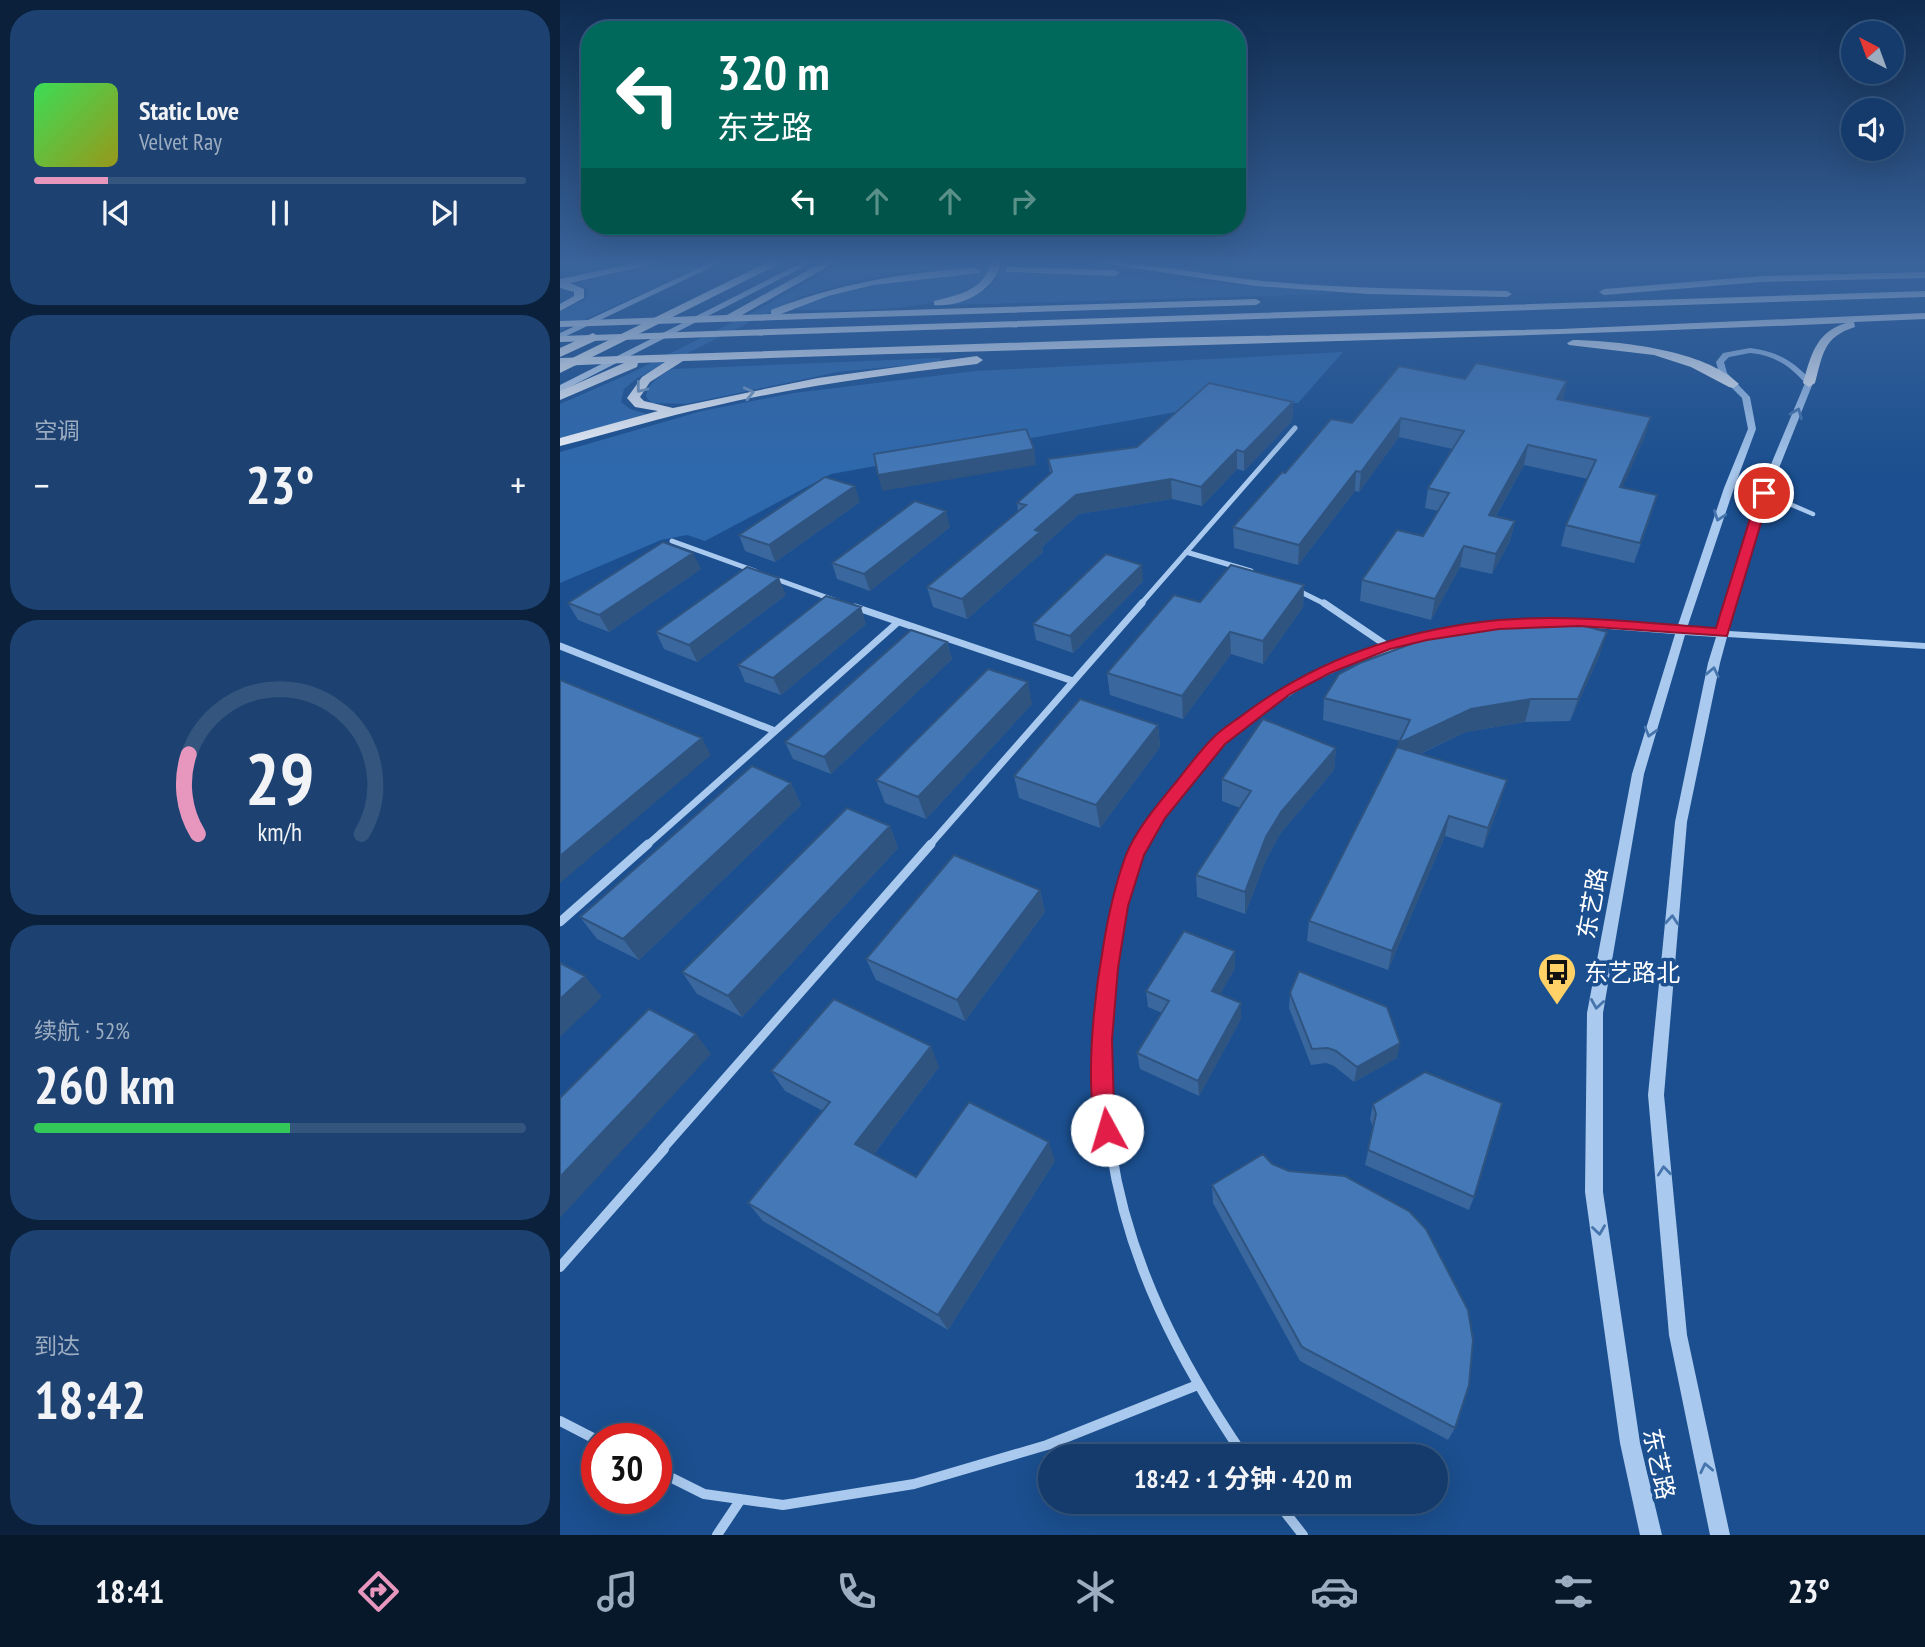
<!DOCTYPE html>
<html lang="zh">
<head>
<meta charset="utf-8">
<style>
  body { margin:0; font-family:"PT Sans Narrow","Noto Sans SC",sans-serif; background:#1d4271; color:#f1f3f6; height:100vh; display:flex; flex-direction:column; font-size:26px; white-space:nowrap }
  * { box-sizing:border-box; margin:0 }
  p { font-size:23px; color:#9dadc1 }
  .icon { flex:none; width:38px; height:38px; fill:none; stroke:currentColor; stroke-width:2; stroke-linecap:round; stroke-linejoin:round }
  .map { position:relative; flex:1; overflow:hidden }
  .side { display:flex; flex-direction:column; gap:10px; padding:10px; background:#0b203b; width:560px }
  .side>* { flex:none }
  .guide { position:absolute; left:21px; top:21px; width:665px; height:214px; border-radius:28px; box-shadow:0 7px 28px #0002,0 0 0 2px #33557e; background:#00695c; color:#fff; overflow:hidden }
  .needle { width:46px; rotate:319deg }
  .controls { position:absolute; left:1281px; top:21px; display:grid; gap:14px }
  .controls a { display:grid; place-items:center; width:63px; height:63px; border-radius:50%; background:#143b6b; box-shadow:0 7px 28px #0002,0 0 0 2px #33557e; font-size:35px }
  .speed { position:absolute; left:21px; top:1423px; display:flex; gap:14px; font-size:35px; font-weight:700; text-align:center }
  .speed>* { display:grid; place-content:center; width:91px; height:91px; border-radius:50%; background:#143b6b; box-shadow:0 7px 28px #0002,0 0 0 2px #33557e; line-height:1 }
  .speed .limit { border:10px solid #d22; background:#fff; color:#111 }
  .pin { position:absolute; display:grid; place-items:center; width:60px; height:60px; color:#fff; margin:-30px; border:4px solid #fff; border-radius:50%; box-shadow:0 2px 7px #0007 }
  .me { position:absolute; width:77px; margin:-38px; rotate:354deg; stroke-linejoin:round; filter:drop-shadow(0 0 5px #0008) }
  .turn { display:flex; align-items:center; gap:24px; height:147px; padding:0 21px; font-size:32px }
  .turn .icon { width:91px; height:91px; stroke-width:2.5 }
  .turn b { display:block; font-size:49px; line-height:60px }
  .lanes { display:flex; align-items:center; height:66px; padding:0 21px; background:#0003; justify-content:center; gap:35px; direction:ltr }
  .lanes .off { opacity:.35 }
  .big { font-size:52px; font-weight:700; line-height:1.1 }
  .side .widget { flex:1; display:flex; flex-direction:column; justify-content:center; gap:10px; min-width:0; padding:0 24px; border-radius:28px; background:#1d4271 }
  .side .dial { align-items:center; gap:0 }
  .dial svg { height:182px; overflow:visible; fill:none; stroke:#33557e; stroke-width:7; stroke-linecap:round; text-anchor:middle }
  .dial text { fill:#f1f3f6; stroke:none }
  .song { display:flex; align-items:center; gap:21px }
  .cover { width:84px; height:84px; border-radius:10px; background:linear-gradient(135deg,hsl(130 70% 55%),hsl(60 70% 35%)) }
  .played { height:7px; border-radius:4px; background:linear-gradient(90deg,#e797bd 15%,#33557e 15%) }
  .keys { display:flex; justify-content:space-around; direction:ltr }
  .heat { display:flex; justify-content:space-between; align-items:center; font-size:38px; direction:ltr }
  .charge { height:10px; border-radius:5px; background:linear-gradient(90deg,#34c759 52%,#33557e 0) }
  .trip { position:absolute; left:478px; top:1444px; width:410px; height:70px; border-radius:35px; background:#143b6b; box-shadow:0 7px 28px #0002,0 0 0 2px #33557e; font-weight:700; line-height:70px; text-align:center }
  .menu { display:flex; height:112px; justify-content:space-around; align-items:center; background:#08182b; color:#9dadc1 }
  .menu .icon { width:49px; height:49px }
  .menu .active { color:#e797bd }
  .menu b { font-size:32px; color:#f1f3f6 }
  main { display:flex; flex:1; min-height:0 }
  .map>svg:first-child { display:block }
  .green { fill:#2e69ad }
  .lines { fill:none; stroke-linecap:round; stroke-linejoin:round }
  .motorway-tunnel { stroke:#3d69a0; stroke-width:12; stroke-dasharray:12 6; stroke-linecap:butt }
  .service { stroke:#a9c9ee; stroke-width:4.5 }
  .minor-far3 { stroke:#a9c9ee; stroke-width:5 }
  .minor-far2 { stroke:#a9c9ee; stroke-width:7 }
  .minor-far1 { stroke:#a9c9ee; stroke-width:9 }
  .minor { stroke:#a9c9ee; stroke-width:10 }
  .tertiary { fill:#a9c9ee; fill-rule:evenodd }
  .secondary { fill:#d6e6fa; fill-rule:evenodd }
  .trunk { fill:#f8faff; fill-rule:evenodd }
  .motorway { fill:#fff; fill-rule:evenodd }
  .wall { fill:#3a679d }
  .shaded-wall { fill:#305480 }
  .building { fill:#4478b7; stroke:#305480; stroke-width:2 }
  .oneway { stroke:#7e9cc1 }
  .oneway2 { stroke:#4674ac }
  .route { fill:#e11d48; stroke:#92132f; stroke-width:2 }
  .labels { text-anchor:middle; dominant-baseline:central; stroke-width:7; stroke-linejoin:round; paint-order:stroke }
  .street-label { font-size:24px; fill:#fff; stroke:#1b4f8f }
  .poi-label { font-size:24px; fill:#fff; stroke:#1b4f8f; text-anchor:start }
</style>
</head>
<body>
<main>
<section class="side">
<div class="widget">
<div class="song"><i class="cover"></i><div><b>Static Love</b><p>Velvet Ray</p></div></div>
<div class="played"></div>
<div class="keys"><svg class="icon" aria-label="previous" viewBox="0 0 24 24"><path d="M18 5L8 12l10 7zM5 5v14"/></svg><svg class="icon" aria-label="pause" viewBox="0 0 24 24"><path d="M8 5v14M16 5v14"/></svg><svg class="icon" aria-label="next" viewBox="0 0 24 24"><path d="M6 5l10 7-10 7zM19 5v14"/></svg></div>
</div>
<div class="widget"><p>空调</p>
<div class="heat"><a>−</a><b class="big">23°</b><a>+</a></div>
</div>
<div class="widget dial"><svg viewBox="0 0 100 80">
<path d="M14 69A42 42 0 1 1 86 69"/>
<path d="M14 69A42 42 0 0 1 10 34" stroke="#e797bd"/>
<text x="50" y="56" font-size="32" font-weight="700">29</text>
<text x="50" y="72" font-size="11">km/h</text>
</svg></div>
<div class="widget"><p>续航 · 52%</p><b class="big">260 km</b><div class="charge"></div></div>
<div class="widget"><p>到达</p><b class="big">18:42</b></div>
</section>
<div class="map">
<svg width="1365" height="1535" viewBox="0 0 1365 1535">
  <rect width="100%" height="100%" fill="#1b4f8f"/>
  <path class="green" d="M112,262H150L0,331V311L24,300L28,293L26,287L16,283Z
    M282,262H429L430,268L345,272L288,283L243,296L77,378L64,389L61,402L70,409L87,414L0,439V404L71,373L199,309Z
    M444,273L526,274L774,292V294L383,305C405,299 430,293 444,273Z
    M394,274H429C387,317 291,309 236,310C265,285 355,279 394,274Z
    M783,352L738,403L638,408L271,474L145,541L127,535L101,540L0,583V452L142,411L234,393L415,371Z
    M381,358L380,362L278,372L126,404L92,403L86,397C88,382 100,376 112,369Z"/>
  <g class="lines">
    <path class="motorway-tunnel" d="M415,271L450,270"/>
    <path class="service" d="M1204,493L1253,514"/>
    <path class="minor-far3" d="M112,541L195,571
      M626,552L691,571
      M213,578L274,600
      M735,589L767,605
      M580,605L735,428"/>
    <path class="minor-far2" d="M764,603L826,645
      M295,607L513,681
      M1003,622L1121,631
      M0,646L215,731
      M86,846L337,623
      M369,846L582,603
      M579,846C593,820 611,798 630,776C713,680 812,643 935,625"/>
    <path class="minor-far1" d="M0,922L88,844
      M102,1150L371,844
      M551,1150C538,1061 538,926 580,844"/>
    <path class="minor" d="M551,1149C568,1263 620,1362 684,1456
      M0,1267L104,1149
      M0,1421L37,1440
      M96,1470L144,1494L223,1505L354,1484L487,1445L635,1386
      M717,1502L743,1535
      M157,1535L181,1499"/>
    <path class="tertiary" d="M1190,348C1217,351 1236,362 1253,383L1209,493L1169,631L1365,643V649L1167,637L1160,663L1127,822L1104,1095L1127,1335L1170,1535H1150L1109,1335L1088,1095L1115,822L1148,663L1156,637L1125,635L1084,774L1043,1013V1192L1080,1443L1102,1535H1080L1060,1443L1025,1192L1027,1013L1072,774L1116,631L1164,488L1188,429L1182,398L1160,376L1156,362L1163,353ZM1190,353C1214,355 1230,366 1245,383L1199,493L1158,630L1127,628L1174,488L1196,429L1190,397L1167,373L1164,362L1169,357Z"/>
    <path class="secondary" d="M152,262H162L0,339V333Z
      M243,262H253L0,392V385Z"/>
    <path class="trunk" d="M81,262H104L10,283L24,289V298L0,311V304L14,296V292L0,288V279Z
      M263,262H276L182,315L211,314V310C277,284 344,272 415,268L420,271L419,273L313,285L268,296L221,314L696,299L701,302L696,305L0,327V321L167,315Z
      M431,262H441C436,290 401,308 374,305V301C398,295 425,290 431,262Z
      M534,262C588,262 641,274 694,280C778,289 863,289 947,291L952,294L947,297L808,294L695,286Z
      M450,267L555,270L560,273L555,276L446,272V268Z
      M1365,272V278L1201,282L1044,295L1039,292L1044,289L1201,276Z
      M1365,291V297L0,342V336Z
      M1365,313V319L1294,322L1295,327C1263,337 1263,354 1255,383L1249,387L1243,383C1251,355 1256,332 1286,323C899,340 511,347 123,361L90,382L80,397L84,401L113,408L258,378L417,356L423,360L417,364C329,374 241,386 154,406C102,417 52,433 0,446V438L98,411L75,407L67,398L82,377L105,362L78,363L77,367L0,400V391L64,363L0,366V358L595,338L1001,329Z
      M1013,340C1060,341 1145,350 1179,384L1173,388L1169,387L1131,367L1094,355L1009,345L1007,343Z"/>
    <path class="motorway" d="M208,262H223L0,373V364Z
      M33,333L39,337L37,340L0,357V348Z"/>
  </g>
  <path class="wall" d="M1002,400L1085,436L1062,487L1091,515L1074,563L1001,546L1006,525L1028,479L964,465L936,516L955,521L950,541L932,574L900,567L871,620L800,601L802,580L863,536L878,511L865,508L868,488L893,449L839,437L799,492L795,491L738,565L674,548L673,527L725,473L792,423Z
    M733,402L732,421L684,471L677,469L642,506L612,499L519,514L482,547L483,552L407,619L373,607L367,587L458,512L457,503L490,474L488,459L577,447Z
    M300,502L215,562L185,551L179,535Z
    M390,527L310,591L277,579L272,563Z
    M141,569L49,632L18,620L8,603Z
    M583,581L513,653L476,640L473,624Z
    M744,585L743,607L703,664L671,654L623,719L550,695L547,673L640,602Z
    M226,595L137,662L104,649L96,632Z
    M306,624L221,695L185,682L178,665Z
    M387,642L392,659L271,774L233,759L225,742Z
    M1040,654L1010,721L965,722L906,732L860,754L941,800L923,848L885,836L828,970L747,941L749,921L838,747L840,741L763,720L764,698Z
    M472,704L366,819L325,803L316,780Z
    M598,725L600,747L540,828L459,798L454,776Z
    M776,748L774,770L720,834L706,860L685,914L637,897L636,875L680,808L662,801V779Z
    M231,783L241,805L79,960L37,939L20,917Z
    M330,826L338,848L182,1017L137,994L122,972Z
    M480,890L485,912L405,1021L316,980L306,959Z
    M675,968L660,994L681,1003V1019L639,1096L580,1069L577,1053L602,1013L588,1007L586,991Z
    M730,993L837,1058L794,1082L774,1066L766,1063L751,1065L729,1008Z
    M379,1067L314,1154L356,1177L495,1161L388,1330L203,1221L188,1203L263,1111L225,1091L211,1071Z
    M813,1104L914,1197L909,1210L805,1165L813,1127L810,1119Z
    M652,1185L895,1428L888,1440L740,1361L653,1203Z"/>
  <path class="shaded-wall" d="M1007,381L1003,400L992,418L997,399Z
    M733,402L732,421L684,471V452Z
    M1091,417L1085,436L1054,507L1060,487Z
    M841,418L839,437L799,492L801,472Z
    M968,445L964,465L925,535L929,515Z
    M474,449L476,465L322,491L318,475Z
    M677,450V469L642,506L641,487Z
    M796,471L795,491L738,565L739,545Z
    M611,479L612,499L519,514L482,547L483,552L407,619L402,599L475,530L516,495Z
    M295,486L300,502L215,562L209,545Z
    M386,511L390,527L310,591L304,574Z
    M955,521L950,541L932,574L936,554Z
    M904,546L900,567L871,620L875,599Z
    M133,553L141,569L49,632L39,615Z
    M582,565L583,581L513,653L510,636Z
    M219,578L226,595L137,662L129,645Z
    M744,585L743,607L703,664V641Z
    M301,607L306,624L221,695L213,678Z
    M670,632L671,654L623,719L622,696Z
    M1047,632L1040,654L1010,721L1018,699Z
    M387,642L392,659L271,774L264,757Z
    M468,682L472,704L366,819L358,797Z
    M971,699L965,722L906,732L835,765L839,743L911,709Z
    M598,725L600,747L540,828L536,805Z
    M142,738L151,755L0,883V856Z
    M776,748L774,770L720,834L706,860L685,914V892L706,837L721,812Z
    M947,780L941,800L923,848L928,828Z
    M231,783L241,805L79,960L63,939Z
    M889,816L885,836L828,970L832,951Z
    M330,826L338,848L182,1017L168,996Z
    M480,890L485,912L405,1021L397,1000Z
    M675,951V968L653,1007L652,991Z
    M25,976L42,997L0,1037V999Z
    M681,1003V1019L639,1096L638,1081Z
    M136,1034L151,1054L0,1218V1177Z
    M840,1043L837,1058L794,1082L797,1067Z
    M371,1046L379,1067L307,1163L295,1144Z
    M489,1142L495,1161L388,1330L378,1315Z"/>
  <path class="building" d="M916,363L1007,381L997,399L1091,417L1060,487L1097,495L1080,543L1006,525L1036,460L968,445L929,515L955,521L936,554L904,546L875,599L802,580L837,530L863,536L889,493L868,488L904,431L841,418L801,472L796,471L739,545L673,527L722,472L725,473L771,419L792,423L839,366L905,379Z
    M649,383L733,402L684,452L677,450L641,487L611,479L516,495L475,530L480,532L402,599L367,587L466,505L457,503L492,472L488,459L577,447Z
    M466,429L474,449L318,475L314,454Z
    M265,477L295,486L209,545L179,535Z
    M355,501L386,511L304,574L272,563Z
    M103,542L133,553L39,615L8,603Z
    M546,554L582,565L510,636L473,624Z
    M671,565L744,585L703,641L670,632L622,696L547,673L614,595L640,602Z
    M187,567L219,578L129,645L96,632Z
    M266,596L301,607L213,678L178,665Z
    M995,618L1047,632L1018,699H971L911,709L839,743L850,720L764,698L779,674L800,663L867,638L951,621Z
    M351,630L387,642L264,757L225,742Z
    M428,669L468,682L358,797L316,780Z
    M0,680L142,738L0,856Z
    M520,699L598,725L536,805L454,776Z
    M703,719L776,748L721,812L706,837L685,892L636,875L691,791L662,779Z
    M837,747L947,780L928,828L889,816L832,951L749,921Z
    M192,766L231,783L63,939L20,917Z
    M287,808L330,826L168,996L122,972Z
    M394,855L480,890L397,1000L306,959Z
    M624,931L675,951L652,991L681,1003L638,1081L577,1053L609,1001L586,991Z
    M0,963L25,976L0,999Z
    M739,971L827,1007L840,1043L797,1067L776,1051L768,1048L752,1049L730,993Z
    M274,999L371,1046L295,1144L356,1177L409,1102L489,1142L378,1315L188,1203L270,1102L211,1071Z
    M89,1009L136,1034L0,1177V1098Z
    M865,1072L942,1103L914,1197L808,1150L816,1114L813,1104Z
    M703,1154L712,1164L729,1171L785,1176L849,1211L866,1229L908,1310L913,1340L909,1385L895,1428L742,1347L652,1185Z"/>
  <defs><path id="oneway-chevron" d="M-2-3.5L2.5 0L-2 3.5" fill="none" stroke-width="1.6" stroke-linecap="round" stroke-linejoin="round" transform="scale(1.75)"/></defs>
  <g class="oneway">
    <use href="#oneway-chevron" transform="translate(81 388) rotate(128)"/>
    <use href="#oneway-chevron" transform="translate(189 393) rotate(-13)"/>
  </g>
  <g class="oneway2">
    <use href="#oneway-chevron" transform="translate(1237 413) rotate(-68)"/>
    <use href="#oneway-chevron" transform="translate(1159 516) rotate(109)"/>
    <use href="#oneway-chevron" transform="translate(1153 672) rotate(-78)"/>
    <use href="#oneway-chevron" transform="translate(1090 732) rotate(106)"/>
    <use href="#oneway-chevron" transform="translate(1112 920) rotate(-85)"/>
    <use href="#oneway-chevron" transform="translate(1037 1004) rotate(99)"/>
    <use href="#oneway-chevron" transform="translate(1104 1171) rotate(-96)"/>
    <use href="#oneway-chevron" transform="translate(1039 1230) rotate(82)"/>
    <use href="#oneway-chevron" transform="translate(1146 1468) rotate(-102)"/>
  </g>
  <linearGradient id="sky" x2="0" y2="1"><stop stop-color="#0f2b4f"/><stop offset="0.55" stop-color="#39639b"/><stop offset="1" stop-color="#39639b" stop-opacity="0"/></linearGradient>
  <rect width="1365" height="477" fill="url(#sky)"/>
  <path class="route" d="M1204,489L1210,493L1167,636L1019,626L939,629L867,640L830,649L770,673L730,694L665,744L605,818L584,855L568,906L558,968L552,1040L554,1108L558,1130L555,1137L547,1140L540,1137C522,1096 535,992 543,948C548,916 555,885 566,855C577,828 599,803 617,781C629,766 641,749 655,736C663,728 675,721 684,714C760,657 845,629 939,620C1012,614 1084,623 1156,628L1198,493Z"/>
  <defs>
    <g id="bus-pin" transform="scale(2.0125)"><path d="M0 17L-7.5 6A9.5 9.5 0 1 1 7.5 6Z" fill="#ffd166" stroke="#1b4f8f"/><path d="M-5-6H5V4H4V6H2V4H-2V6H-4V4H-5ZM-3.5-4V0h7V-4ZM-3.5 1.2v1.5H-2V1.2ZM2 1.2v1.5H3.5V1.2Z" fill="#111"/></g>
  </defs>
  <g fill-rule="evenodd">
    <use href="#bus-pin" x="997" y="972"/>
  </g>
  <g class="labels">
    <g class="street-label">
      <text transform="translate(1032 903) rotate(-80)">东艺路</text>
      <text transform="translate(1099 1464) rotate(78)">东艺路</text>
    </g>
    <g class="poi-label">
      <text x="1024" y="972">东艺路北</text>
    </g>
  </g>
</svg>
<div class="controls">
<a><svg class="needle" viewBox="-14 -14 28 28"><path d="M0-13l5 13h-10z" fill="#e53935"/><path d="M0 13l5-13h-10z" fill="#9dadc1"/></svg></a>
<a><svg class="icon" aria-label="sound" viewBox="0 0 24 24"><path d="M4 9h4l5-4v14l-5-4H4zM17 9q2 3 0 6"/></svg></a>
</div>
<div class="speed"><div class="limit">30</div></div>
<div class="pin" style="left:1204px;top:493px;background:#d93025"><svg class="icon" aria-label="arrive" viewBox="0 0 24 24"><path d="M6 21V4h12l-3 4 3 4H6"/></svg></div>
<svg class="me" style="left:547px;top:1130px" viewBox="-20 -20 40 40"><circle r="19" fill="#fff"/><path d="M0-13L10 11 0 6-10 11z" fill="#e11d48"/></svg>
<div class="trip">18:42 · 1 分钟 · 420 m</div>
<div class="guide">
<div class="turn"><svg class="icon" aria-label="left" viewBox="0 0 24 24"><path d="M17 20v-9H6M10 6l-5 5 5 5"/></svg><div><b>320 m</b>东艺路</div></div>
<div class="lanes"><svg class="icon" aria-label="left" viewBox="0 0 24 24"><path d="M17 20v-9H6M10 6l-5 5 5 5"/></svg><svg class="icon off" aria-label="ahead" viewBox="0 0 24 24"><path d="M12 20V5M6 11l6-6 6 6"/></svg><svg class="icon off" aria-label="ahead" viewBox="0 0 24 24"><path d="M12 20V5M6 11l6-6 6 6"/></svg><svg class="icon off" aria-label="right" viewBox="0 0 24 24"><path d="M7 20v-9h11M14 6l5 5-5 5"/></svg></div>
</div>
</div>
</main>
<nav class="menu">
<b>18:41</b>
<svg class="icon active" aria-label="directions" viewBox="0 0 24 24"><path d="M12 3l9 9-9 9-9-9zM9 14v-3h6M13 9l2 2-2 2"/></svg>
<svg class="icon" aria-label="music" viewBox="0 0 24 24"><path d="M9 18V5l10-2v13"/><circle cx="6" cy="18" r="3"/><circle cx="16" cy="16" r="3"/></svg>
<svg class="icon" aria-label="phone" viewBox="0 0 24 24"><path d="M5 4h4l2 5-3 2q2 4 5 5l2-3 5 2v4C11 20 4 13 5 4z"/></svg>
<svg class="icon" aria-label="climate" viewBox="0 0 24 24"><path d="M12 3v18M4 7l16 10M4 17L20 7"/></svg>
<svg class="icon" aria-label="car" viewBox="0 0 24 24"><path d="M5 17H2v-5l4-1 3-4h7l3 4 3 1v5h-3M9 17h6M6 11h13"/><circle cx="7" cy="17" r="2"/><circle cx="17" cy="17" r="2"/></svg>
<svg class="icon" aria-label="filters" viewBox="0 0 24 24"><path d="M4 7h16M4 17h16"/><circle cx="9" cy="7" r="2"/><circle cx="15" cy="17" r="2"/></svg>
<b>23°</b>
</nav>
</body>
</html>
